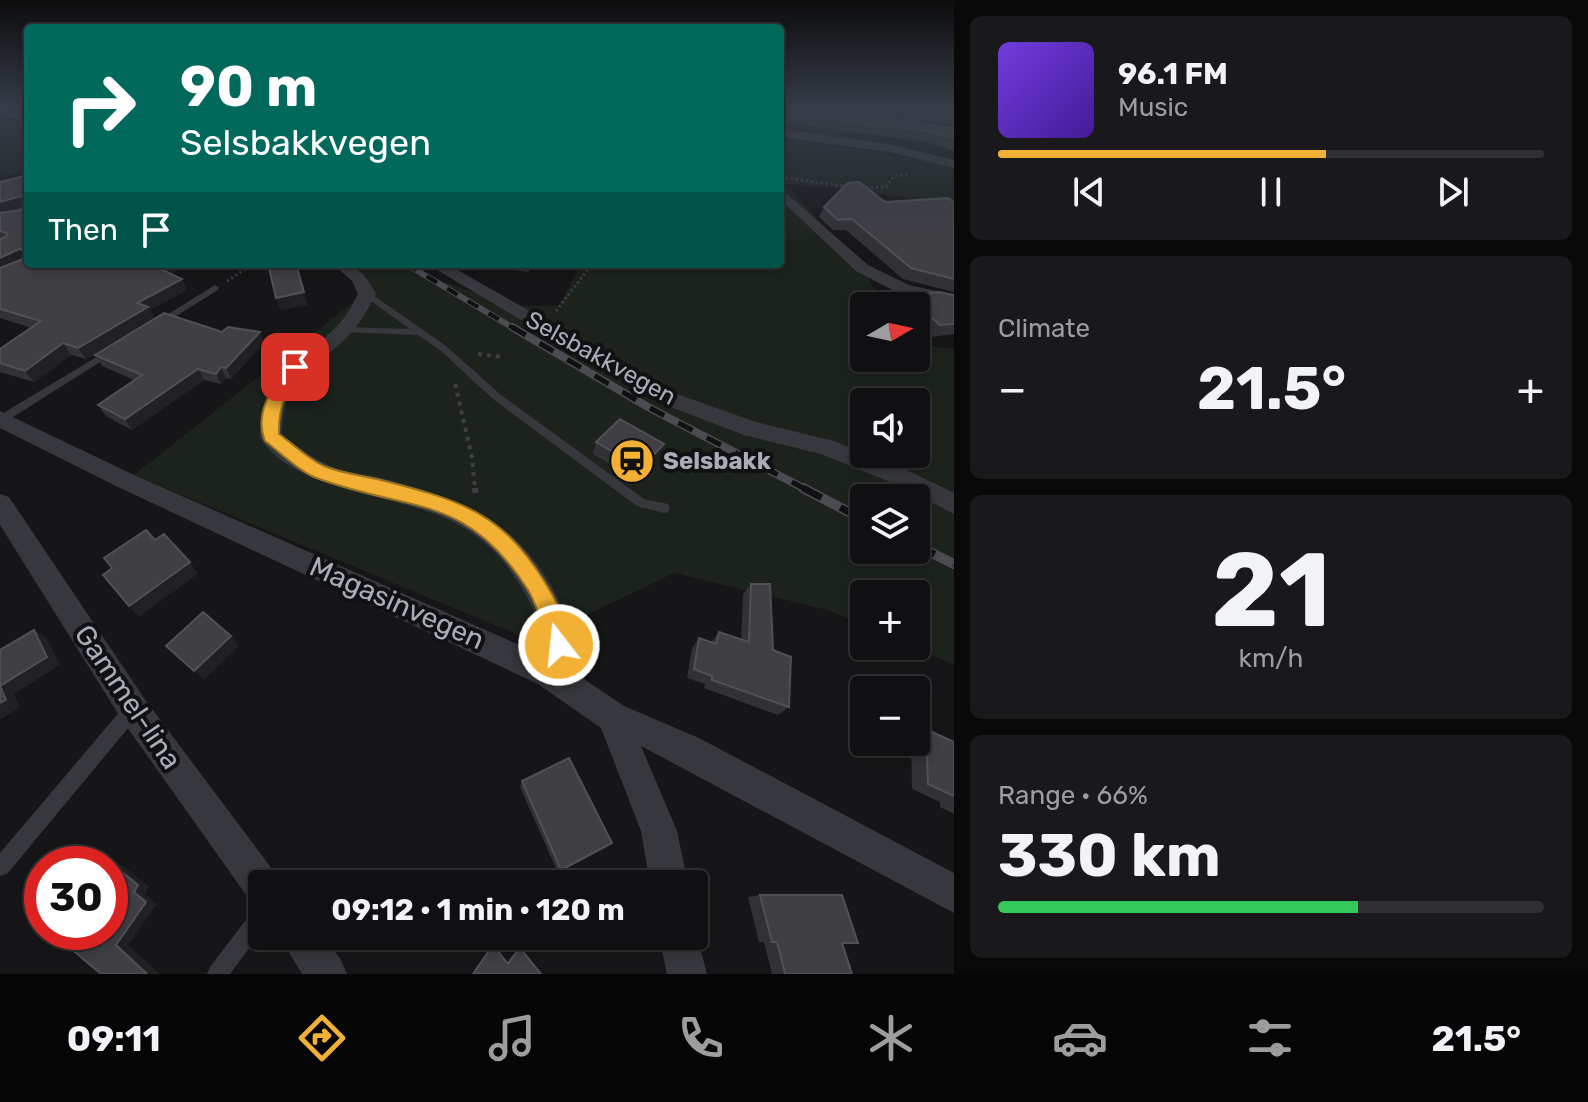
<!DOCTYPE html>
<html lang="en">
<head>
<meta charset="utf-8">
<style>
  body { margin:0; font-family:Rubik,sans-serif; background:#19191b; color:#f1f3f6; height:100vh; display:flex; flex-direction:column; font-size:30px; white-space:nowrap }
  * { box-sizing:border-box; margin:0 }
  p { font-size:26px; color:#9c9d9f }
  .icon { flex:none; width:44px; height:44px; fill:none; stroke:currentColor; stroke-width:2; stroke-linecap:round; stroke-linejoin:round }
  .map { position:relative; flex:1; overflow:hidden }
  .details { display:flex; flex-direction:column; gap:16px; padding:16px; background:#09090a; width:634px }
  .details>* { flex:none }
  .guide { position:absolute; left:24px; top:24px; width:760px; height:244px; border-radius:8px; box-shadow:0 4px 12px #0003,0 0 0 2px #303032; background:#00695c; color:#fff; overflow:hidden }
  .needle { width:52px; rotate:81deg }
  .tools { position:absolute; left:850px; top:292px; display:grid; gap:16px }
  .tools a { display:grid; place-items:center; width:80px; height:80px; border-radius:8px; background:#101012; box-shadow:0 4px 12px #0003,0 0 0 2px #303032; font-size:40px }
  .speed { position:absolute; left:24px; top:846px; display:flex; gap:16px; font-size:40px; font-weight:700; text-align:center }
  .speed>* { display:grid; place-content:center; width:104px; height:104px; border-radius:50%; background:#101012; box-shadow:0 4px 12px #0003,0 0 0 2px #303032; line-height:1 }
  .speed .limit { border:12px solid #d22; background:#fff; color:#111 }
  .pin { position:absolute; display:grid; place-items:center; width:68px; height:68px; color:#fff; margin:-34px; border-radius:16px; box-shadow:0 4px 12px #0006 }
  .me { position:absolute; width:88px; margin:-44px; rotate:344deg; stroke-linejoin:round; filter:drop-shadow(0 0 6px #0008) }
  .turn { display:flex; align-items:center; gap:28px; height:168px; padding:0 24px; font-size:36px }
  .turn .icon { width:104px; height:104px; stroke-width:2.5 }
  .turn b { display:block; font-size:56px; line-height:68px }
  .then { display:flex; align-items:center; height:76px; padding:0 24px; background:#0003; gap:16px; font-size:30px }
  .big { font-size:60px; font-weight:700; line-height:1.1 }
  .details .widget { flex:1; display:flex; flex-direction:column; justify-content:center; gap:12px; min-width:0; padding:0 28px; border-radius:12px; background:#19191b }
  .details .dial { align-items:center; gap:0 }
  .dial b { font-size:104px; line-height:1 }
  .song { display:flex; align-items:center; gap:24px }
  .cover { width:96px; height:96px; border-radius:12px; background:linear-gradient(135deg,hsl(260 70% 55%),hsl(260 70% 35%)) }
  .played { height:8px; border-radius:4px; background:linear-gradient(90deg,#f2b134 60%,#303032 60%) }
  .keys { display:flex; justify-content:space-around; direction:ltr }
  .heat { display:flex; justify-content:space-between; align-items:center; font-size:44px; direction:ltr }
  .charge { height:12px; border-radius:6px; background:linear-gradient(90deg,#34c759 66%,#303032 0) }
  .trip { position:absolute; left:248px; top:870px; width:460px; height:80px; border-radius:8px; background:#101012; box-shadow:0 4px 12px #0003,0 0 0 2px #303032; font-weight:700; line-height:80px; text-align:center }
  .tab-bar { display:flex; height:128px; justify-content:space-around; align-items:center; background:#060607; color:#9c9d9f }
  .tab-bar .icon { width:56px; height:56px }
  .tab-bar .current { color:#f2b134 }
  .tab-bar b { font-size:36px; color:#f1f3f6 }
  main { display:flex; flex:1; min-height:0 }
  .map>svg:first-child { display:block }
  .green { fill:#1c231d; fill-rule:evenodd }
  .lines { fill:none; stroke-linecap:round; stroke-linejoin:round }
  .path-far2 { stroke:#3d3f44; stroke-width:3; stroke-dasharray:2 3; stroke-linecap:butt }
  .path-far1 { stroke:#3d3f44; stroke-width:4; stroke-dasharray:4 5; stroke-linecap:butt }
  .path { stroke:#3d3f44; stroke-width:6; stroke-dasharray:5 7; stroke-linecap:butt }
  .lane { fill:#37383d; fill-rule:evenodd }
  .street { fill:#37383d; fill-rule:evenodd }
  .rail-far3-casing { stroke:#4a4c52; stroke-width:5 }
  .rail-far2-casing { stroke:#4a4c52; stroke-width:6 }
  .rail-far1-casing { stroke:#4a4c52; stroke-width:8 }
  .rail-casing { stroke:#4a4c52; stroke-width:10 }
  .rail-far3 { stroke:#111113; stroke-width:3; stroke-dasharray:9; stroke-linecap:butt }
  .rail-far2 { stroke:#111113; stroke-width:4; stroke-dasharray:12; stroke-linecap:butt }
  .rail-far1 { stroke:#111113; stroke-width:5; stroke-dasharray:16; stroke-linecap:butt }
  .rail { stroke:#111113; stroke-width:7; stroke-dasharray:21; stroke-linecap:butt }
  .wall { fill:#323236 }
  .shaded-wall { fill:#212124 }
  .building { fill:#3f3f44; stroke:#4f5156; stroke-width:2 }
  .route { fill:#f2b134; stroke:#9d7322; stroke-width:2 }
  .labels { text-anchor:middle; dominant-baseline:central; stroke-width:8; stroke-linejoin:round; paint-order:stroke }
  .street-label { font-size:24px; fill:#a8adb8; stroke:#111113 }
  .poi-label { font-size:24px; font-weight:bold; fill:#a8adb8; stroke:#111113; text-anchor:start }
  .near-street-label { font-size:28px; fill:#a8adb8; stroke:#111113 }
</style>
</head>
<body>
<main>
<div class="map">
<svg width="954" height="974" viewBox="0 0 954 974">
  <rect width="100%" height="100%" fill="#161618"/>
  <path class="green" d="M0,120L28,125V170L0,177Z
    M780,139L933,161L954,169V205L850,189L786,184L868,277L882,306H864V358H916V344L954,349V665L911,646H916V594H864V625L828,610L674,573L533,641L134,475L362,295L345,264H410L422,274L513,306H559L581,264H780ZM864,402H916V454H864ZM864,498H916V550H864Z"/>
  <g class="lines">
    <path class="path-far2" d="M786,178L852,187
      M861,188L886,187L894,176L910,174
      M227,281L253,264
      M556,311L592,264"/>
    <path class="path-far1" d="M478,354L502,357
      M455,384L472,457L475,490"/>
    <path class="path" d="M475,488L476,496"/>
    <path class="lane" d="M215,285L219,288L218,290L160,326L157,327L152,324Z
      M367,291L446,346L501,395L644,499L668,504L670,508L668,512L664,513L637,506L493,399L440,350L418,335L342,332L340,330L345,327L410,329L364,296V292Z
      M110,349L115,352L113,354L5,422H0V415Z
      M133,701L139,703L141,709L139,715L7,874L0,876V853L127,703Z
      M262,905V931L230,974H207L210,967L255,908Z"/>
    <path class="street" d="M780,129L889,144L954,160V168L889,152L780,137Z
      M787,194L868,265L909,285L954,295V305L898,293L856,271L782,201V195Z
      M333,264C357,264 365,273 376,294C368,309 360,324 348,336C310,374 284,372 282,434C296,446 311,457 328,465C344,473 364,474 381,478C458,498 514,517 554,591C567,617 575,638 566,667L624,706L699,738L954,873V913L641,746L677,831L688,884H650L641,831L601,728L538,684L116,486L0,428V411L132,474L540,654C545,629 535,611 523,590C507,563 487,540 459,525C404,493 293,494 260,437C264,364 295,370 338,325C347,316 352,305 358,294L352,281Z
      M427,264H447L674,393L756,422L834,441L911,472L954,493V514L895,484L821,454L744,435L660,403Z
      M0,494L9,497L144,698L275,873L280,884H262V905L249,899L122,720L0,525Z
      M694,924L707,974H667L659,936H694Z
      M279,936H324L341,960L347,974H302Z"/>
    <g class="rail-far3-casing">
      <path id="rail-far3" d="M0,113L28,118"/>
    </g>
    <g class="rail-far2-casing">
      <path id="rail-far2" d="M406,264L515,329"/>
    </g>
    <g class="rail-far1-casing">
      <path id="rail-far1" d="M512,327L648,407L807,490"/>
    </g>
    <g class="rail-casing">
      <path id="rail" d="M803,488L864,520
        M916,545L954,564"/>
    </g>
    <use href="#rail-far3" class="rail-far3"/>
    <use href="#rail-far2" class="rail-far2"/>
    <use href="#rail-far1" class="rail-far1"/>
    <use href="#rail" class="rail"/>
  </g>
  <path class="wall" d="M780,109L954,128V151L927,142L780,122Z
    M807,109H954V126Z
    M28,175V264H189L170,274L182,279L187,290L150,310L154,318L86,359L71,355L34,382L0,372V349L32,328L0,318V182Z
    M885,202H954V292L903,279L846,230H833L819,217L824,207Z
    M494,264H531L529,272L494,268Z
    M906,295H954V334L931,337L916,323V306H898Z
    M222,332H260L264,343L231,379L226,378L221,384L204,380L132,430L106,416L98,405L134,380L102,366L95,355Z
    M596,442L664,444L659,457L637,480L593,454Z
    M751,584L773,650L789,707L778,715L704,688L705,684L687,678L692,648L699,638L711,642L719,632L741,640L743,594Z
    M926,729L954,741V814L940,807V802L912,789L911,742H916V734Z
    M522,781L612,843L558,873L520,787Z
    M760,895L852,974H772L764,942H759L748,897Z
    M493,944L507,962L518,948H520L541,974H472Z"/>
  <path class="shaded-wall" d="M21,196L27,206L0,214V202Z
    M19,249L27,260L0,273V258Z
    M162,264H189L162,278L156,267Z
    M182,279L187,290L150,310L154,318L86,359L78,348L137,303Z
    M304,292L308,305L280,310L276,298Z
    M260,332L264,343L231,379L226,368Z
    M63,343L71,355L34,382L25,371Z
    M221,367L226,378L221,384L216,374Z
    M198,369L204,380L132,430L125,419Z
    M664,444L659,457L637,480L641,468Z
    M190,562L198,574L139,617L129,606Z
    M34,630L47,638L60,665L14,694L20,707L0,720V686Z
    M231,636L239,646L204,680L194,671Z
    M85,851L97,854L110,864H101Z
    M112,864L124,866L149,887L145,894L157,904L128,945L160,974H147L116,945Z"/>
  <path class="building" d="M780,109H807L954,128V139L932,132L780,113Z
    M892,109H954V116Z
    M28,175V251L19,249L0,258V239L6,237L7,233L0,231V213L21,210L24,207L25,198L21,196L0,202V182Z
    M859,182L885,202L948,198L954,202V279L911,268L852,219L838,220L824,207L848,183Z
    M28,257V264H162L156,267L182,279L137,303L148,307L78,348L63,343L25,371L0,363V349L41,321L0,309V268Z
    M296,264L304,292L276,298L269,268Z
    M939,292L954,295V324L940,325L906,295Z
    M164,313L222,332L228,327L260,332L226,368L221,367L216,374L198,369L125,419L98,405L142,375L95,355Z
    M620,419L664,444L641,468L596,442Z
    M146,530L155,540L164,534L190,562L129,606L103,575L112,568L104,558Z
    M751,584H770L773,650L791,657L789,707L712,680V676L694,669L699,638L716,644L719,632L749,642Z
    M203,612L231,636L194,671L166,646Z
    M34,630L47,657L0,686L6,700L0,703V650Z
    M926,729L954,742V796L928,784Z
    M569,758L612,843L561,870L522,781Z
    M85,851L101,864H75Z
    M112,864L138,885L134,892L146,902L116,945L147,974H101L51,932H110V867Z
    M760,895H842L858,943H842L852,974H785L777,942H772Z
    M493,945L508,964L520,948L541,974H473Z"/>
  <linearGradient id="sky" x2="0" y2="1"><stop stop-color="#0c0c0d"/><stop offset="0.44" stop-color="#363c48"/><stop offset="1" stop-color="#363c48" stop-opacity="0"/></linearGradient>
  <rect width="954" height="245" fill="url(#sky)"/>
  <path class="route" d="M295,362L303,367C287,390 278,405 279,434C293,444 308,459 324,466C340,473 360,475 377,479C464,501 507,513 553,596C561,611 574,636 567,653L559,656L551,653C542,632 541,611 528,590C465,491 408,513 314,477C297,470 280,452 265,441C253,412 274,386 290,363Z"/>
  <defs>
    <g id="station-disc" transform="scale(2.3)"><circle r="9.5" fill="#f2b134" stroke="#111113"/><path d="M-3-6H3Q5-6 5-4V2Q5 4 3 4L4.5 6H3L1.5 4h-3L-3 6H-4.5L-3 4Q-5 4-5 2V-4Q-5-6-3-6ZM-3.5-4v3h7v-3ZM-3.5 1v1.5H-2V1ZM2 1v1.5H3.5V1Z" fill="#111"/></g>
  </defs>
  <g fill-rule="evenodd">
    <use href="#station-disc" x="632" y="461"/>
  </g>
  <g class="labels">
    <g class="street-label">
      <text transform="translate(601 358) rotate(29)">Selsbakkvegen</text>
    </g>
    <g class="poi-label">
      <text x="663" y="461">Selsbakk</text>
    </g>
    <g class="near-street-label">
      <text transform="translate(397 603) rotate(24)">Magasinvegen</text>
      <text transform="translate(128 697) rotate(56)">Gammel-lina</text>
    </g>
  </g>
</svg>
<div class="tools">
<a><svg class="needle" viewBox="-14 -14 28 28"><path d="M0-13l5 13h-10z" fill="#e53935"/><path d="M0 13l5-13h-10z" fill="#9c9d9f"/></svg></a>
<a><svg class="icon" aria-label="sound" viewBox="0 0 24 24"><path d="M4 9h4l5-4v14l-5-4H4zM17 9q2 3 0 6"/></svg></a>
<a><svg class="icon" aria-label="layers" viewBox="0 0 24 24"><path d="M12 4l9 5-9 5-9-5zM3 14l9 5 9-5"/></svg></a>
<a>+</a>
<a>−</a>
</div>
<div class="speed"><div class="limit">30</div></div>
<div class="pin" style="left:295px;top:367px;background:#d93025"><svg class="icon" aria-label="arrive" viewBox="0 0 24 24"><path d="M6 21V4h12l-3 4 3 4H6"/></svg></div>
<svg class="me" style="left:559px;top:645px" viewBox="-20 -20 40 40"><circle r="17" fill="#f2b134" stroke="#fff" stroke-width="3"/><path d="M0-11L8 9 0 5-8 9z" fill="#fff"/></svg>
<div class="trip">09:12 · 1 min · 120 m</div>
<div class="guide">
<div class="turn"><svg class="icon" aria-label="right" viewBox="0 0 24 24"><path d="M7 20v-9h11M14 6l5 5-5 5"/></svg><div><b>90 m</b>Selsbakkvegen</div></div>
<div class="then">Then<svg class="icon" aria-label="arrive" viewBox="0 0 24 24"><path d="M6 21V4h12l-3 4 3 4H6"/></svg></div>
</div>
</div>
<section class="details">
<div class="widget">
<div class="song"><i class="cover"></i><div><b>96.1 FM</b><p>Music</p></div></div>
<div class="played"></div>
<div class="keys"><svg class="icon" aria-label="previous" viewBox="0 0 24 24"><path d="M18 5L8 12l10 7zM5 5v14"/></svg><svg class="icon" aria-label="pause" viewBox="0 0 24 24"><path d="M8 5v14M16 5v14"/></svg><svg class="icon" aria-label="next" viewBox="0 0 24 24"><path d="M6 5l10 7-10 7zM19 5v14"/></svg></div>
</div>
<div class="widget"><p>Climate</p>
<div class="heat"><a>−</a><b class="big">21.5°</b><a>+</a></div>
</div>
<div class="widget dial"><b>21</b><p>km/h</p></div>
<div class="widget"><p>Range · 66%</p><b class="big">330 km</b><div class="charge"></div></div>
</section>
</main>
<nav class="tab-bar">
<b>09:11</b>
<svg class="icon current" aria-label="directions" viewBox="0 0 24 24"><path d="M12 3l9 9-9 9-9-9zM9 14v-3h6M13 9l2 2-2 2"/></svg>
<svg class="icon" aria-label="music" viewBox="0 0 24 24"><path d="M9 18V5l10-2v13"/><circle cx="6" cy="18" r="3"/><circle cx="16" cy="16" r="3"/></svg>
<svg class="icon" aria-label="phone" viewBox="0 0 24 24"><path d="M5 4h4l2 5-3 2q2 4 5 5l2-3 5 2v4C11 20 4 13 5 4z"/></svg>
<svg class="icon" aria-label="climate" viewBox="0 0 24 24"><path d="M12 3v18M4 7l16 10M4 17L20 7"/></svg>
<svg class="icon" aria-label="car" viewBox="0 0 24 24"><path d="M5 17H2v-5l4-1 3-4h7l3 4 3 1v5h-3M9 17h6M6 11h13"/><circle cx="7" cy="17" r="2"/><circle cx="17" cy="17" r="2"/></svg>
<svg class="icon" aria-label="filters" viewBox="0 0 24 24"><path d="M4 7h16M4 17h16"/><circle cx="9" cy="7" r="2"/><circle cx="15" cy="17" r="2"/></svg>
<b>21.5°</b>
</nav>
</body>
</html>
